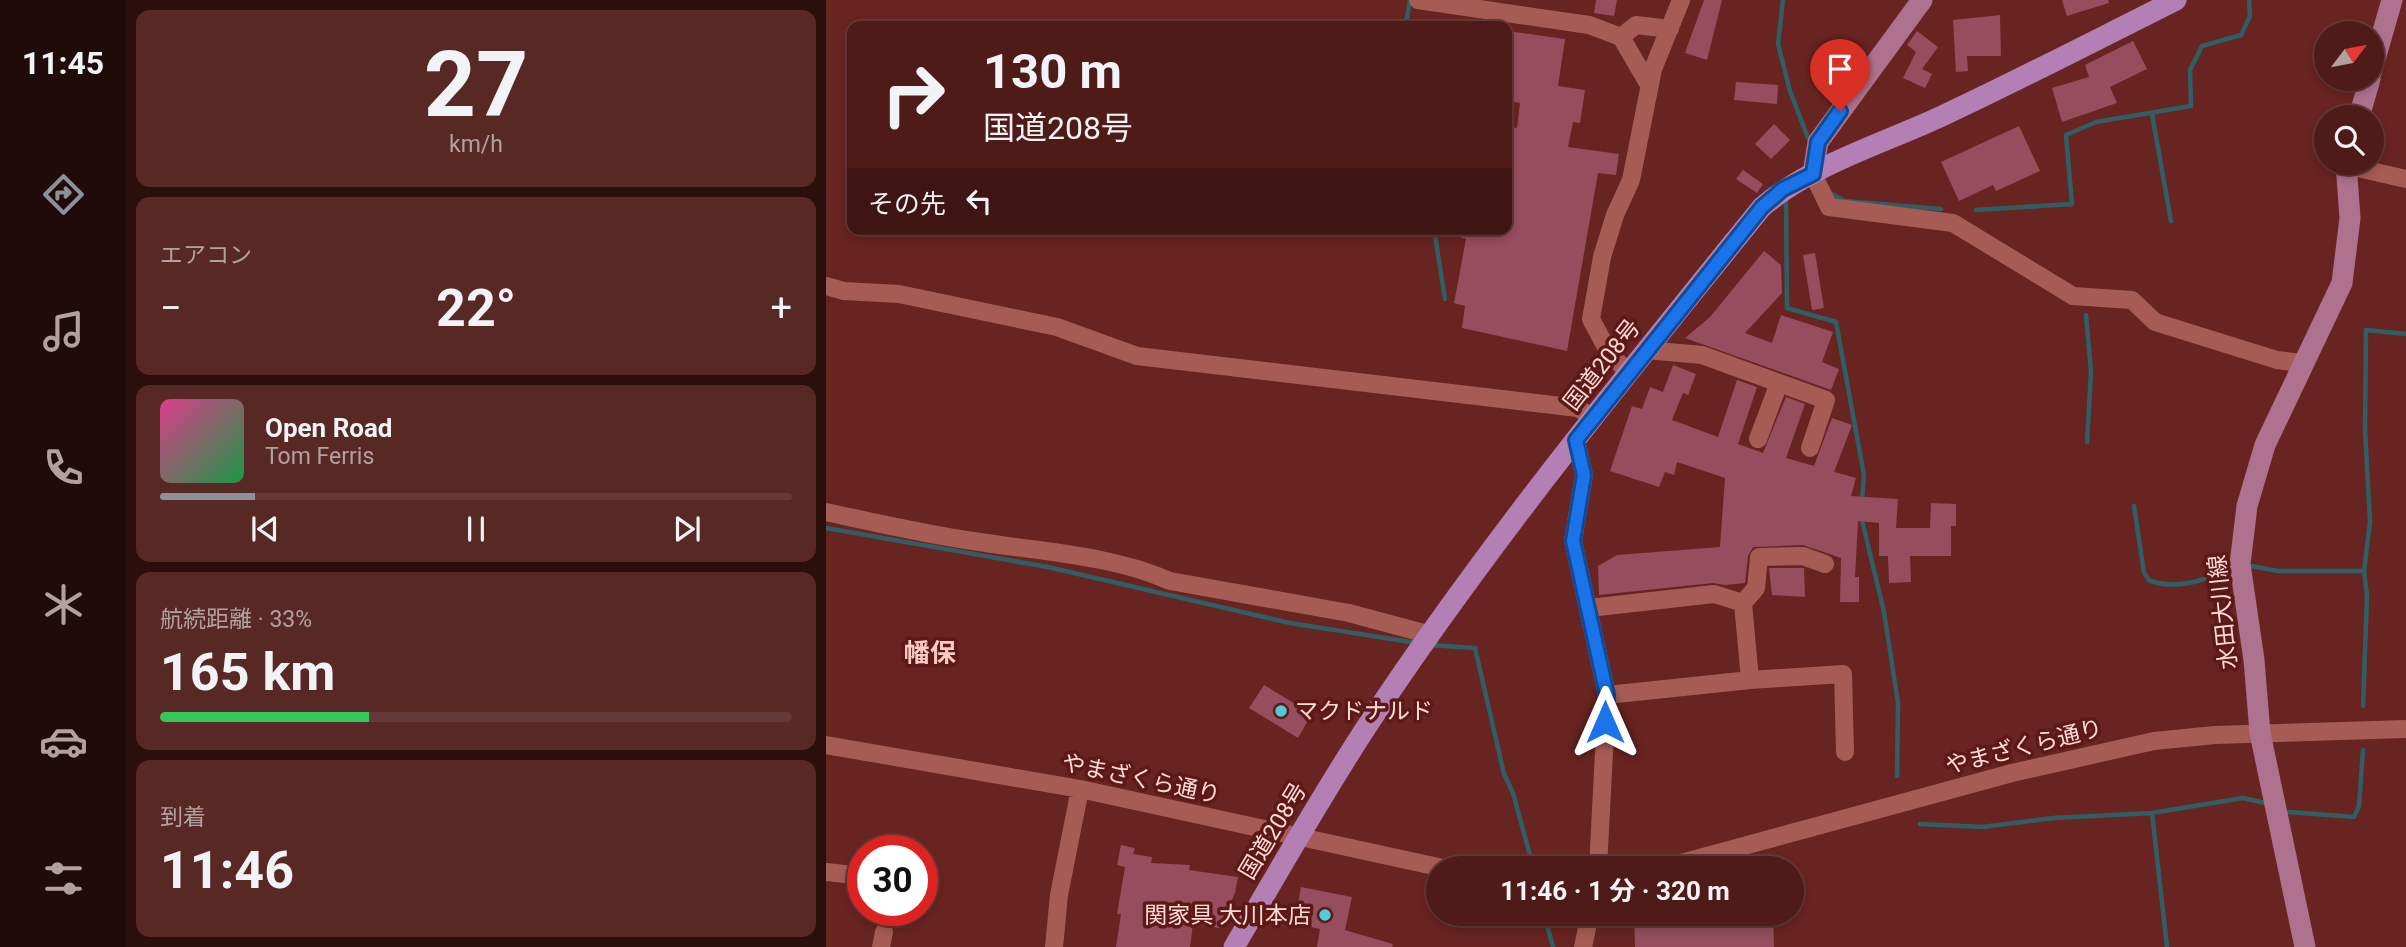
<!DOCTYPE html>
<html lang="ja">
<head>
<meta charset="utf-8">
<style>
  body { margin:0; font-family:Roboto,"Noto Sans JP",sans-serif; background:#582825; color:#f1f3f6; height:100vh; display:flex; flex-direction:column; font-size:26px; white-space:nowrap }
  * { box-sizing:border-box; margin:0 }
  p { font-size:23px; color:#b3a1a2 }
  .icon { flex:none; width:38px; height:38px; fill:none; stroke:currentColor; stroke-width:2; stroke-linecap:round; stroke-linejoin:round }
  .map { position:relative; flex:1; overflow:hidden }
  .side { display:flex; flex-direction:column; gap:10px; padding:10px; background:#2b0f0d; width:700px }
  .side>* { flex:none }
  .top-card { position:absolute; left:21px; top:21px; width:665px; height:214px; border-radius:14px; box-shadow:0 4px 10px #0003,0 0 0 2px #653937; background:#4e1b18; color:#f1f3f6; overflow:hidden }
  .needle { width:46px; rotate:58deg }
  .controls { position:absolute; left:1488px; top:21px; display:grid; gap:14px }
  .controls a { display:grid; place-items:center; width:70px; height:70px; border-radius:50%; background:#4e1b18; box-shadow:0 4px 10px #0003,0 0 0 2px #653937; font-size:35px }
  .speed { position:absolute; left:21px; top:835px; display:flex; gap:14px; font-size:35px; font-weight:700; text-align:center }
  .speed>* { display:grid; place-content:center; width:91px; height:91px; border-radius:50%; background:#4e1b18; box-shadow:0 4px 10px #0003,0 0 0 2px #653937; line-height:1 }
  .speed .limit { border:10px solid #d22; background:#fff; color:#111 }
  .pin { position:absolute; display:grid; place-items:center; width:60px; height:60px; color:#fff; margin:-72px -30px; border-radius:50% 50% 50% 0; rotate:-45deg; box-shadow:0 0 7px #0007 }
  .pin .icon { rotate:45deg }
  .me { position:absolute; width:77px; margin:-38px; rotate:0deg; stroke-linejoin:round; filter:drop-shadow(0 0 5px #0008) }
  .turn { display:flex; align-items:center; gap:24px; height:147px; padding:0 21px; font-size:32px }
  .turn .icon { width:91px; height:91px; stroke-width:2.5 }
  .turn b { display:block; font-size:49px; line-height:60px }
  .then { display:flex; align-items:center; height:66px; padding:0 21px; background:#0003; gap:14px; font-size:26px }
  .big { font-size:52px; font-weight:700; line-height:1.1 }
  .side .card { flex:1; display:flex; flex-direction:column; justify-content:center; gap:10px; min-width:0; padding:0 24px; border-radius:14px; background:#582825 }
  .side .dial { align-items:center; gap:0 }
  .dial b { font-size:91px; line-height:1 }
  .song { display:flex; align-items:center; gap:21px }
  .cover { width:84px; height:84px; border-radius:10px; background:linear-gradient(135deg,hsl(330 70% 55%),hsl(140 70% 35%)) }
  .played { height:7px; border-radius:4px; background:linear-gradient(90deg,#8c9099 15%,#653937 15%) }
  .keys { display:flex; justify-content:space-around; direction:ltr }
  .heat { display:flex; justify-content:space-between; align-items:center; font-size:38px; direction:ltr }
  .charge { height:10px; border-radius:5px; background:linear-gradient(90deg,#34c759 33%,#653937 0) }
  .trip { position:absolute; left:600px; top:856px; width:378px; height:70px; border-radius:35px; background:#4e1b18; box-shadow:0 4px 10px #0003,0 0 0 2px #653937; font-weight:700; line-height:70px; text-align:center }
  main { display:flex; flex:1; min-height:0 }
  .dock { display:flex; flex-direction:column; width:126px; justify-content:space-around; align-items:center; background:#1f0b0a; color:#b3a1a2 }
  .dock .icon { width:49px; height:49px }
  .dock .on { color:#8c9099 }
  .dock b { font-size:32px; color:#f1f3f6 }
  .map>svg:first-child { display:block }
  .lines { fill:none; stroke-linecap:round; stroke-linejoin:round }
  .stream { stroke:#2f5f65; stroke-width:4.5 }
  .building { fill:#964d5e }
  .minor { stroke:#a65c55; stroke-width:18 }
  .major { stroke:#ae718e; stroke-width:21 }
  .highway { stroke:#b47fb4; stroke-width:21 }
  .route-casing { stroke:#114b97; stroke-width:18 }
  .route { stroke:#1a73e8; stroke-width:12 }
  .poi-dot { fill:#52cbd9; stroke:#5c1916; stroke-width:2.5 }
  .labels { text-anchor:middle; dominant-baseline:central; stroke-width:7; stroke-linejoin:round; paint-order:stroke }
  .street-label { font-size:23px; fill:#fedbd7; stroke:#5c1916 }
  .poi-label { font-size:23px; fill:#fedbd7; stroke:#5c1916; text-anchor:start }
  .quarter-label { font-size:26px; font-weight:bold; fill:#fdcac3; stroke:#5c1916 }
</style>
</head>
<body>
<main>
<nav class="dock">
<b>11:45</b>
<svg class="icon on" aria-label="directions" viewBox="0 0 24 24"><path d="M12 3l9 9-9 9-9-9zM9 14v-3h6M13 9l2 2-2 2"/></svg>
<svg class="icon" aria-label="music" viewBox="0 0 24 24"><path d="M9 18V5l10-2v13"/><circle cx="6" cy="18" r="3"/><circle cx="16" cy="16" r="3"/></svg>
<svg class="icon" aria-label="phone" viewBox="0 0 24 24"><path d="M5 4h4l2 5-3 2q2 4 5 5l2-3 5 2v4C11 20 4 13 5 4z"/></svg>
<svg class="icon" aria-label="climate" viewBox="0 0 24 24"><path d="M12 3v18M4 7l16 10M4 17L20 7"/></svg>
<svg class="icon" aria-label="car" viewBox="0 0 24 24"><path d="M5 17H2v-5l4-1 3-4h7l3 4 3 1v5h-3M9 17h6M6 11h13"/><circle cx="7" cy="17" r="2"/><circle cx="17" cy="17" r="2"/></svg>
<svg class="icon" aria-label="filters" viewBox="0 0 24 24"><path d="M4 7h16M4 17h16"/><circle cx="9" cy="7" r="2"/><circle cx="15" cy="17" r="2"/></svg>
</nav>
<section class="side">
<div class="card dial"><b>27</b><p>km/h</p></div>
<div class="card"><p>エアコン</p>
<div class="heat"><a>−</a><b class="big">22°</b><a>+</a></div>
</div>
<div class="card">
<div class="song"><i class="cover"></i><div><b>Open Road</b><p>Tom Ferris</p></div></div>
<div class="played"></div>
<div class="keys"><svg class="icon" aria-label="previous" viewBox="0 0 24 24"><path d="M18 5L8 12l10 7zM5 5v14"/></svg><svg class="icon" aria-label="pause" viewBox="0 0 24 24"><path d="M8 5v14M16 5v14"/></svg><svg class="icon" aria-label="next" viewBox="0 0 24 24"><path d="M6 5l10 7-10 7zM19 5v14"/></svg></div>
</div>
<div class="card"><p>航続距離 · 33%</p><b class="big">165 km</b><div class="charge"></div></div>
<div class="card"><p>到着</p><b class="big">11:46</b></div>
</section>
<div class="map">
<svg width="1580" height="947" viewBox="0 0 1580 947">
  <rect width="100%" height="100%" fill="#682420"/>
  <g class="lines">
    <path class="stream" d="M957,0L952,44L964,91L982,138
      M576,26L581,18L584,0
      M1326,114L1345,221
      M1006,194L1019,201L1115,209
      M960,201L961,308L1010,322L1038,475L1036,500
      M1150,210L1246,204L1240,135L1270,122L1365,106L1364,70L1376,46L1415,35L1424,16L1423,0
      M608,229L619,299
      M1260,315L1265,372L1261,442
      M1308,506L1318,573L1324,581C1353,590 1383,580 1408,564
      M1035,516L1058,612L1072,703L1071,776
      M0,528L222,567L464,623L591,643
      M1420,565L1452,571H1538
      M603,645L649,648L678,774L687,793L705,859
      M1537,706L1541,596L1538,571L1544,522L1539,430L1540,330L1580,334
      M1463,812L1528,817L1533,806L1537,750
      M1326,813L1341,947
      M1094,824L1156,827L1227,818L1326,813L1417,798L1439,803
      M718,914L727,947"/>
  </g>
  <path class="building" d="M770,0H791L788,16L768,13Z
    M878,0H896L881,60L859,53Z
    M1236,0H1282L1283,3L1241,16Z
    M1174,15L1175,56H1141L1142,71L1130,72L1127,20Z
    M681,31L739,39L732,86L759,90L754,123L747,122L742,147L793,154L790,175L772,173L741,351L636,328L639,306L628,303L640,239L618,232L619,229H681V126L691,128L694,103L681,101Z
    M1091,31L1112,47L1096,69L1106,74L1099,88L1077,78L1090,52L1081,45Z
    M1307,41L1321,69L1284,87L1291,103L1236,122L1226,88L1263,77L1259,65Z
    M910,82L952,85L951,104L908,100Z
    M948,124L964,140L945,159L929,144Z
    M1193,126L1214,171L1170,191L1167,185L1133,201L1115,162Z
    M917,170L937,184L931,193L910,179Z
    M938,251L955,265L956,293L919,333L946,343L955,315L1007,332L996,362L1013,369L1005,390L859,338L884,317Z
    M989,253L998,308L986,310L977,255Z
    M847,365L870,374L862,395L857,393L846,420L892,437L911,380L931,387L912,444L937,453L960,397L979,404L960,458L988,466L1006,418L1026,425L1008,472L1030,478L1025,496L1072,499L1070,528H1104L1105,503L1130,504V526H1125V556H1084L1085,582L1063,583L1062,556H1053V523L1032,521L1029,577H1033V602H1014L1015,558L977,545L927,547L922,556L919,583L899,585L887,583L773,595L772,566L791,555L894,547L899,478L851,462L848,475L839,472L833,487L784,471L806,406L816,409L824,387L837,392Z
    M943,568H978L979,597L946,595Z
    M438,685L486,714L472,738L423,708Z
    M295,845L309,848L307,854L326,857L325,863L364,865L363,870L412,877L409,893L394,928L367,924L364,947H290L295,914H291L299,867L291,865Z
    M475,887L526,897L519,930L567,944L566,947H491L494,929L475,925L479,904L472,903Z
    M808,914H947L948,947H809Z"/>
  <g class="lines">
    <path class="minor" d="M592,0L763,25L795,37L823,85
      M795,37L810,25L844,29
      M1519,165L1580,179
      M987,174L1003,207L1127,223L1247,296L1306,300L1329,322L1451,360L1476,363
      M0,286L18,291L73,294L231,327L311,356L752,408L767,418
      M820,350L876,355L1000,400L984,448
      M802,373L782,351L765,319L776,257L789,215L805,180L827,69L855,0
      M932,439L953,383
      M750,440L758,475L747,541L781,695L772,868
      M0,512C51,523 102,535 154,542C216,552 285,555 344,581L523,613L605,635
      M763,608L888,594L917,603
      M924,680L917,603L930,588L933,557L977,556L999,564
      M781,695L924,680L1017,674L1019,752
      M0,745L254,789L617,868
      M837,868L1186,773L1328,741L1389,735L1580,729
      M0,872L37,876
      M55,947L58,932
      M228,947L233,895L254,789
      M757,947L764,914"/>
    <path class="major" d="M1545,73L1566,0
      M1533,117L1544,79
      M987,174L992,142L1096,0
      M1479,947L1434,733L1428,660L1414,564L1421,506L1439,445L1516,283L1524,218L1520,163"/>
    <path class="highway" d="M408,947C453,871 496,794 545,720C664,541 801,374 936,207C987,164 1056,144 1116,116C1195,79 1272,39 1350,0"/>
  </g>
  <g class="lines">
    <g class="route-casing">
      <path id="route" d="M779,722L781,695L747,541L758,475L750,440L936,207L957,189L987,174L992,142L1014,111"/>
    </g>
    <use href="#route" class="route"/>
  </g>
  <g class="poi-dot">
    <circle cx="455" cy="711" r="7"/>
    <circle cx="499" cy="915" r="7"/>
  </g>
  <g class="labels">
    <g class="street-label">
      <text transform="translate(776 365) rotate(-52)">国道208号</text>
      <text transform="translate(1397 612) rotate(-96)">水田大川線</text>
      <text transform="translate(1198 747) rotate(-14)">やまざくら通り</text>
      <text transform="translate(315 779) rotate(12)">やまざくら通り</text>
      <text transform="translate(447 831) rotate(-59)">国道208号</text>
    </g>
    <g class="poi-label">
      <text x="469" y="711">マクドナルド</text>
      <text x="485" y="915" text-anchor="end">関家具 大川本店</text>
    </g>
    <g class="quarter-label">
      <text x="104" y="653">幡保</text>
    </g>
  </g>
</svg>
<div class="controls">
<a><svg class="needle" viewBox="-14 -14 28 28"><path d="M0-13l5 13h-10z" fill="#e53935"/><path d="M0 13l5-13h-10z" fill="#b3a1a2"/></svg></a>
<a><svg class="icon" aria-label="search" viewBox="0 0 24 24"><circle cx="10" cy="10" r="6"/><path d="M15 15l6 6"/></svg></a>
</div>
<div class="speed"><div class="limit">30</div></div>
<div class="pin" style="left:1014px;top:111px;background:#d93025"><svg class="icon" aria-label="arrive" viewBox="0 0 24 24"><path d="M6 21V4h12l-3 4 3 4H6"/></svg></div>
<svg class="me" style="left:779px;top:722px" viewBox="-20 -20 40 40"><path d="M0-17L14 15 0 8-14 15z" fill="#1a73e8" stroke="#fff" stroke-width="4"/></svg>
<div class="trip">11:46 · 1 分 · 320 m</div>
<div class="top-card">
<div class="turn"><svg class="icon" aria-label="right" viewBox="0 0 24 24"><path d="M7 20v-9h11M14 6l5 5-5 5"/></svg><div><b>130 m</b>国道208号</div></div>
<div class="then">その先<svg class="icon" aria-label="left" viewBox="0 0 24 24"><path d="M17 20v-9H6M10 6l-5 5 5 5"/></svg></div>
</div>
</div>
</main>
</body>
</html>
